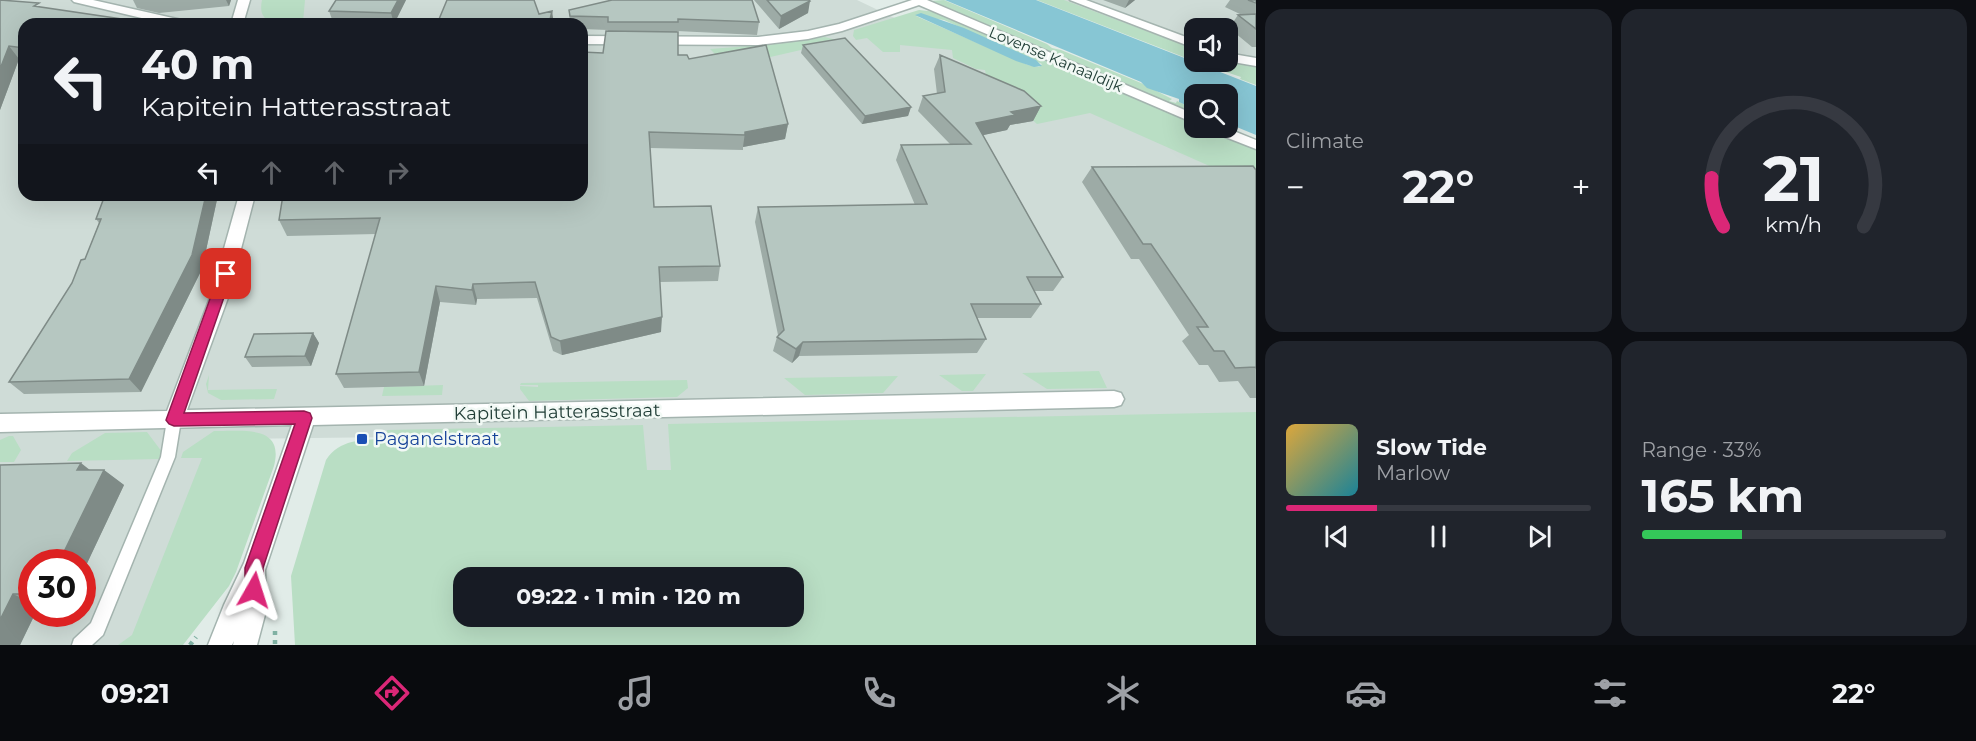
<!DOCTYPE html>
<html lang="en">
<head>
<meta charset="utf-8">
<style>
  body { margin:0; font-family:Montserrat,sans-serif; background:#20242c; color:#f1f3f6; height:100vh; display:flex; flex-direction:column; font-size:22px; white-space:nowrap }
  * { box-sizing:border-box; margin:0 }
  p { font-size:20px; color:#9ea1a6 }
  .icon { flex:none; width:33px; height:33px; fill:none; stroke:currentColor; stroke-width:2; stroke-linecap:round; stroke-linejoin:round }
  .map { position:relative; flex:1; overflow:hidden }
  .panel { display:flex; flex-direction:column; gap:9px; padding:9px; background:#0d0f14; width:720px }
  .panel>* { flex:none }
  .banner { position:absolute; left:18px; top:18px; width:570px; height:183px; border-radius:18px; box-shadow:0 6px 24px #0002; background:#171b24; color:#f1f3f6; overflow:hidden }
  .buttons { position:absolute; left:1184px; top:18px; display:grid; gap:12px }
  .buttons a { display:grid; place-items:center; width:54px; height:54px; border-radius:12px; background:#171b24; box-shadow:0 6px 24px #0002; font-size:30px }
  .speed { position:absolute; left:18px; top:549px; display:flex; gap:12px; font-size:30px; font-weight:700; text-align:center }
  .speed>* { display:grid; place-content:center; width:78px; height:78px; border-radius:50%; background:#171b24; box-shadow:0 6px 24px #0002; line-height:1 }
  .speed .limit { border:9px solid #d22; background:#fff; color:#111 }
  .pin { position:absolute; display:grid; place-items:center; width:51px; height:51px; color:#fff; margin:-26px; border-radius:12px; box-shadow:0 3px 9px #0006 }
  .me { position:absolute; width:66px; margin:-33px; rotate:6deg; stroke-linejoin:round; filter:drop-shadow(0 0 4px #0008) }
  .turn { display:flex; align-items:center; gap:21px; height:126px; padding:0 24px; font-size:27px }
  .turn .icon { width:78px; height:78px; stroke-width:2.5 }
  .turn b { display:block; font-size:42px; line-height:51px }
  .lanes { display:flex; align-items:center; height:57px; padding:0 24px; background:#0003; justify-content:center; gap:30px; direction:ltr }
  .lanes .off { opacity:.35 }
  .big { font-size:45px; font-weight:700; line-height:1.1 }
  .panel .tile { flex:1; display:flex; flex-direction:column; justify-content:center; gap:9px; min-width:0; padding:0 21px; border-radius:18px; background:#20242c }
  .panel .dial { align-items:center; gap:0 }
  .dial svg { height:156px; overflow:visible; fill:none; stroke:#363941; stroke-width:7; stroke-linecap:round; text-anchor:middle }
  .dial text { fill:#f1f3f6; stroke:none }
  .song { display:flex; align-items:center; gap:18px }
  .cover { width:72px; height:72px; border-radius:9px; background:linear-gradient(135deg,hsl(40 70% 55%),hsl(190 70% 35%)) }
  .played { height:6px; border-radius:3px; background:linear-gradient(90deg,#db2777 30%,#363941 30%) }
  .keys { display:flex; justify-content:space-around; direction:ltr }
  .heat { display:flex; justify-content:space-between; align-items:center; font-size:33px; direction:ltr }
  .charge { height:9px; border-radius:4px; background:linear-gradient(90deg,#34c759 33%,#363941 0) }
  .panel .tiles { flex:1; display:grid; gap:9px; grid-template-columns:repeat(2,1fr) }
  .trip { position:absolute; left:453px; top:567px; width:351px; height:60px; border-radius:18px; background:#171b24; box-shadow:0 6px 24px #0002; font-weight:700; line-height:60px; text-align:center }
  .tabs { display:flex; height:96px; justify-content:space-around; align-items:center; background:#090b0e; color:#9ea1a6 }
  .tabs .icon { width:42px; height:42px }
  .tabs .on { color:#db2777 }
  .tabs b { font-size:27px; color:#f1f3f6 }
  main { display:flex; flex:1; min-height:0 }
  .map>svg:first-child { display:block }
  .built { fill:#cfdcd7; fill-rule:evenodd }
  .green { fill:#b9dec4; fill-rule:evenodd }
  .water { fill:#87c6d4 }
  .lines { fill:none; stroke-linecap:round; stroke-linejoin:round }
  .lane-casing { stroke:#a4b4af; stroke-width:3 }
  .street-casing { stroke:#a4b4af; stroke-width:3 }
  .path { stroke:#80b1a3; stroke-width:4.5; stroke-dasharray:4 5; stroke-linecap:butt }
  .lane { fill:#fff; fill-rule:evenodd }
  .street { fill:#fff; fill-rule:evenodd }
  .wall { fill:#9daba6 }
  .shaded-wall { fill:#7f8b87 }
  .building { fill:#b6c7c1; stroke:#7f8b87; stroke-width:1.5 }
  .route { fill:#db2777; stroke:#8e194d; stroke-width:1.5 }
  .transit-dot { fill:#1a4fb4; stroke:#f2f9f5; stroke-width:2 }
  .labels { text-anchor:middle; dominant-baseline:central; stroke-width:5; stroke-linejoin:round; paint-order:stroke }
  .far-street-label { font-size:15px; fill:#213e37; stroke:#f2f9f5 }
  .street-label { font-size:18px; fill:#213e37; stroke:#f2f9f5 }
  .transit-label { font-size:18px; fill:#164399; stroke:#f2f9f5; text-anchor:start }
</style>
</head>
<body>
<main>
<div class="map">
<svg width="1256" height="645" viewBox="0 0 1256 645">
  <rect width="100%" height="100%" fill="#e1ece8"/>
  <path class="built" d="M0,0H857L1092,112L1245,179L1256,192V427L644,474L631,434L229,439L129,645H0ZM24,24H582V195H24ZM32,562H82V614H32Z
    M1045,0H1256V79L1210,62H1227V28H1194V55Z"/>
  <path class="green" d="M262,0H305L303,22L301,24C282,24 256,27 262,0Z
    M944,0L1047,44L1052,48L1061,50L1141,83L1172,99L1169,101L1176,103L1177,101L1194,109V115L930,1Z
    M1037,0H1064L1194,49V61Z
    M919,10L937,12L1194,121V128H1210L1256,147V197L1241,180L1090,113L1037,124L987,80L985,70L976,69L953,58L952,50L900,45V52H883L867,38L856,40L853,36L854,30ZM916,16L944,20L1042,64L1039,67L1028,65Z
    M825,37L840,41L766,58L717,56L710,49L775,44Z
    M1196,62H1209L1221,65L1230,62L1256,67V85L1240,79L1241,77Z
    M1099,371L1107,388L1047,389L1022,373Z
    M986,374L973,391H962L939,375Z
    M209,375L208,390L277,389L274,399L221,400L208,393L206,384Z
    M898,376L883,393L805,395L784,378Z
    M687,380L688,388L677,397L529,401L520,389V386L538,387V385H520L521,383Z
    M443,385L442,395L382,396L384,387Z
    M1256,412V645H295L291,576L326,460C340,439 361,440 385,439L387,430L643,425L647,470H671L668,424ZM464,578H794V616H464Z
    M214,431C240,432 285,423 274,466L236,572L229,586L183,645H118L132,635L202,458H181L183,452Z
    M147,432L162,452L159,459L67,461L72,453L105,433Z
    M9,436H13L21,450L14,462H0V440Z"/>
  <path class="water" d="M945,0H1036L1256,86V135L1227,123V94H1194V109L1179,102V99L1147,88L1141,82Z
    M921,13L964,28L1036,60L1042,66L1034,67L1016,61L915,15Z"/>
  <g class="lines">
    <g class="lane-casing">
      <path id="lane" d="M174,414L179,416L181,420L175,457L103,635L92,645H72L74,639L91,623L161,457L167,420L169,416Z"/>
    </g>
    <g class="street-casing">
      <path id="street" d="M72,0H93L186,21L188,24H167L74,2Z
        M238,0H250L243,24H231Z
        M912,0H927L1194,114V123L919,5L842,31L808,39L758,45L582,44V36L758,37L808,31L839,24Z
        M1070,0H1086L1194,40V48Z
        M1227,53L1256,58V66L1227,61Z
        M1208,128H1226L1256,140V149L1210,131Z
        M239,195H255L229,295L187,410L1114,391L1121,393L1124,399L1121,405L1114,407L313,425L265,570L266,611L257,645H233L234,641L232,645H208L224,605L244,563L292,425L0,432V414L167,411L211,295Z"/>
    </g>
    <path class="path" d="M275,631V645
      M190,645L196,637"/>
    <use href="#lane" class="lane"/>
    <use href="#street" class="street"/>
  </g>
  <path class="wall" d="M0,0L24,24V60L19,59L0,110Z
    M133,0H231L229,6L159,13L137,8Z
    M406,0L394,24L333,22L329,11Z
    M754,0H809L808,13L779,29Z
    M1103,0H1135L1125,8Z
    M1230,0H1256V47H1252L1229,28L1238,15H1242L1225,7Z
    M569,10L759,22L757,35L677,31L678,55L689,59L788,124L785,139L743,147V150L650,148L654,207L720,266L718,281L660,282L661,332L562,355L553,351L537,298L477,299L476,305L440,302L424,386L344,388L336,374L376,234L287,236L279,220L582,195L603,53L608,30L582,29V24H570Z
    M803,45L911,107L908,116L862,124L801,53Z
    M940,55L1041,106L1033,121L1010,125L1007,130L983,135L1063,277L1053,291H1034L1041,304L1031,318H977L986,339L977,353L799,356L792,363L773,351L777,337L778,335L755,222L758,207L915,205L896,160L901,145L950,144L918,111L923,96L937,94L934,69Z
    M1092,167L1256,170V398H1250L1238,381L1219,382L1208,365H1199L1182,341L1189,335L1139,259H1131L1082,182Z
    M105,195H218L202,269L141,392L24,394L9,382L72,283L85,259L99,223L96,219Z
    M313,333L319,343L311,366L252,367L245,357Z
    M0,465L90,470H104L124,485L82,574V562H32V614H35L20,645H0Z"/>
  <path class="shaded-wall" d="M226,0H231L229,6Z
    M398,0H406L394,24L391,13Z
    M1129,0H1135L1125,8Z
    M810,1L808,13L779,29L781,16Z
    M552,11L554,24H549Z
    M9,46L19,59L0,110V69Z
    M1041,106L1033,121L1010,125L1007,130L970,138L976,123L1011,112Z
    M911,107L908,116L862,124L865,116Z
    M788,124L785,139L743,147L745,132Z
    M206,195H218L202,269L141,392L129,379Z
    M473,284L477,299L476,305L472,290Z
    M436,286L440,302L424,386L419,372Z
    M662,317L661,332L562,355L560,341Z
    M313,333L319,343L311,366L305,356Z
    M803,342L799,356L792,363L796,349Z
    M81,463L100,478L104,470L124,485L82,574V562H59L77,470Z
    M13,594L32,603V614H35L20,645H0V620Z"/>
  <path class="building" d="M0,0L39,3L34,6L156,24H24V48L9,46L0,69Z
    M336,0H398L391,13L329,11Z
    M447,0H534L539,14L552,11L549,24H437Z
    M612,0H752L759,22L678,19V22H608V17L570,16L569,10Z
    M767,0H809L810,1L781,16Z
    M1248,0H1256V3Z
    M1256,14V29L1238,15Z
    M606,31L678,32V55H687L689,59L766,45L788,124L745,132V135L649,132L654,207L711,206L720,266L659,267L662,317L560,341L551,337L535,282L473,284L472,290L436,286L419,372L336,374L380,218L279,220L283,195H582V52L603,53Z
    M845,38L911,107L865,116L803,45Z
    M940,55L1024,91L1041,106L1011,112L1015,115L976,123L1063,277H1027L1041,304H971L986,339L803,342L796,349L777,337L784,330L758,207L927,204L901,145L971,144L923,96L945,92Z
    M1253,166L1256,170V368L1255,367L1235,368L1224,351H1214L1197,327H1208L1151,244H1143L1092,167Z
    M105,195H206L192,255L129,379L9,382L72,283L81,260L85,259L101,219H96Z
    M313,333L305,356L245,357L254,334Z
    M81,463L77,470H104L59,562H32V594H13L0,620V465Z"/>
  <path class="route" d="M226,270L232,274L184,413L304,411L310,413L312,418L263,568V590L260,596L254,599L248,596L245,590V568L295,424L174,426L169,424L166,420L219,274Z"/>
  <rect class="transit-dot" x="356" y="433" width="12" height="12" rx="3"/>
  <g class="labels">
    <g class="far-street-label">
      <text transform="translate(1056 59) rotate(23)">Lovense Kanaaldijk</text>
    </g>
    <g class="street-label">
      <text transform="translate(557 412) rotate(-1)">Kapitein Hatterasstraat</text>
    </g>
    <g class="transit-label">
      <text x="374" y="439">Paganelstraat</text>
    </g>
  </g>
</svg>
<div class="buttons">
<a><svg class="icon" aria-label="sound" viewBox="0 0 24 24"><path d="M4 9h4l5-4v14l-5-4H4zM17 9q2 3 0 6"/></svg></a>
<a><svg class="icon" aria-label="search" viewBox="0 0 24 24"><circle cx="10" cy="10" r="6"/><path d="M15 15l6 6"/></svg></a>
</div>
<div class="speed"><div class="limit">30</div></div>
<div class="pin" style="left:226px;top:274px;background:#d93025"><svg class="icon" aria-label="arrive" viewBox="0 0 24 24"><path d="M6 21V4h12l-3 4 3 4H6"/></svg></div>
<svg class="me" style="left:254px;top:590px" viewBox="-20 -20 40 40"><path d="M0-17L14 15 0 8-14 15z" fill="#db2777" stroke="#fff" stroke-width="4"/></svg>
<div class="trip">09:22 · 1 min · 120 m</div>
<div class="banner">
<div class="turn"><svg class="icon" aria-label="left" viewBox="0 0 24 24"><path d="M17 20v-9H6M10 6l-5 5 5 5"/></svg><div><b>40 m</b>Kapitein Hatterasstraat</div></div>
<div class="lanes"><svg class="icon" aria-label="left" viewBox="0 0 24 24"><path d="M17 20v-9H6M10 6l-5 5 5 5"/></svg><svg class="icon off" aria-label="ahead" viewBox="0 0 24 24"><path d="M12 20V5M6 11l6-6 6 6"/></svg><svg class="icon off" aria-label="ahead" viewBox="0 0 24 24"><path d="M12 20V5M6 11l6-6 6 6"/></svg><svg class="icon off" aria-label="right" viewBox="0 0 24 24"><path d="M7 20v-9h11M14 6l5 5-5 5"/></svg></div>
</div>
</div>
<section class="panel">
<div class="tiles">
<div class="tile"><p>Climate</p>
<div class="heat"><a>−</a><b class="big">22°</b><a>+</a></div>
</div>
<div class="tile dial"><svg viewBox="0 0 100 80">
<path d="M14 69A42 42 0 1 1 86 69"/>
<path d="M14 69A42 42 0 0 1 8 44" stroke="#db2777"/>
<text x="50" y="56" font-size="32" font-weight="700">21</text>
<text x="50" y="72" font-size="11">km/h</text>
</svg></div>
<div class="tile">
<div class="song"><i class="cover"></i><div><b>Slow Tide</b><p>Marlow</p></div></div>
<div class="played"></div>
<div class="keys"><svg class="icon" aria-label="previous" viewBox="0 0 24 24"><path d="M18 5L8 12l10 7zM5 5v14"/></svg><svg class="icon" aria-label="pause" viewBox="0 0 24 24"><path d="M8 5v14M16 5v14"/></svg><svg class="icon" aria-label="next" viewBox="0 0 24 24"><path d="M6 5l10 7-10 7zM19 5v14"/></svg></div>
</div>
<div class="tile"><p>Range · 33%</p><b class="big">165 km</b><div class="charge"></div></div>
</div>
</section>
</main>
<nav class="tabs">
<b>09:21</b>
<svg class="icon on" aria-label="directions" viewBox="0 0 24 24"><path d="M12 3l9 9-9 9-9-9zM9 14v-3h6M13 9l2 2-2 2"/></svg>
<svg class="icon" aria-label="music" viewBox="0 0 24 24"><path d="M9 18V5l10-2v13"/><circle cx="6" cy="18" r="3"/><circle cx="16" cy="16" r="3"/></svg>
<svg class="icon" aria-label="phone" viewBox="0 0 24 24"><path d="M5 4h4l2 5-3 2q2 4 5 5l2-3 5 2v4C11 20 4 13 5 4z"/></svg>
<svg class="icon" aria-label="climate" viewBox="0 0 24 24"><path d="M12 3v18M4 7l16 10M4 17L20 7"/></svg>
<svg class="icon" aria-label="car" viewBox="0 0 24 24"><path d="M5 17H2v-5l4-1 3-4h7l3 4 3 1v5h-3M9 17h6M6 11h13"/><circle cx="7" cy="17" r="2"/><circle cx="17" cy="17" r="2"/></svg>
<svg class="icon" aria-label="filters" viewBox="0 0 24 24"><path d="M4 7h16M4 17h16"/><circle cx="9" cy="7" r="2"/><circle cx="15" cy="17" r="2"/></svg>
<b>22°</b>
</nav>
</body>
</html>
